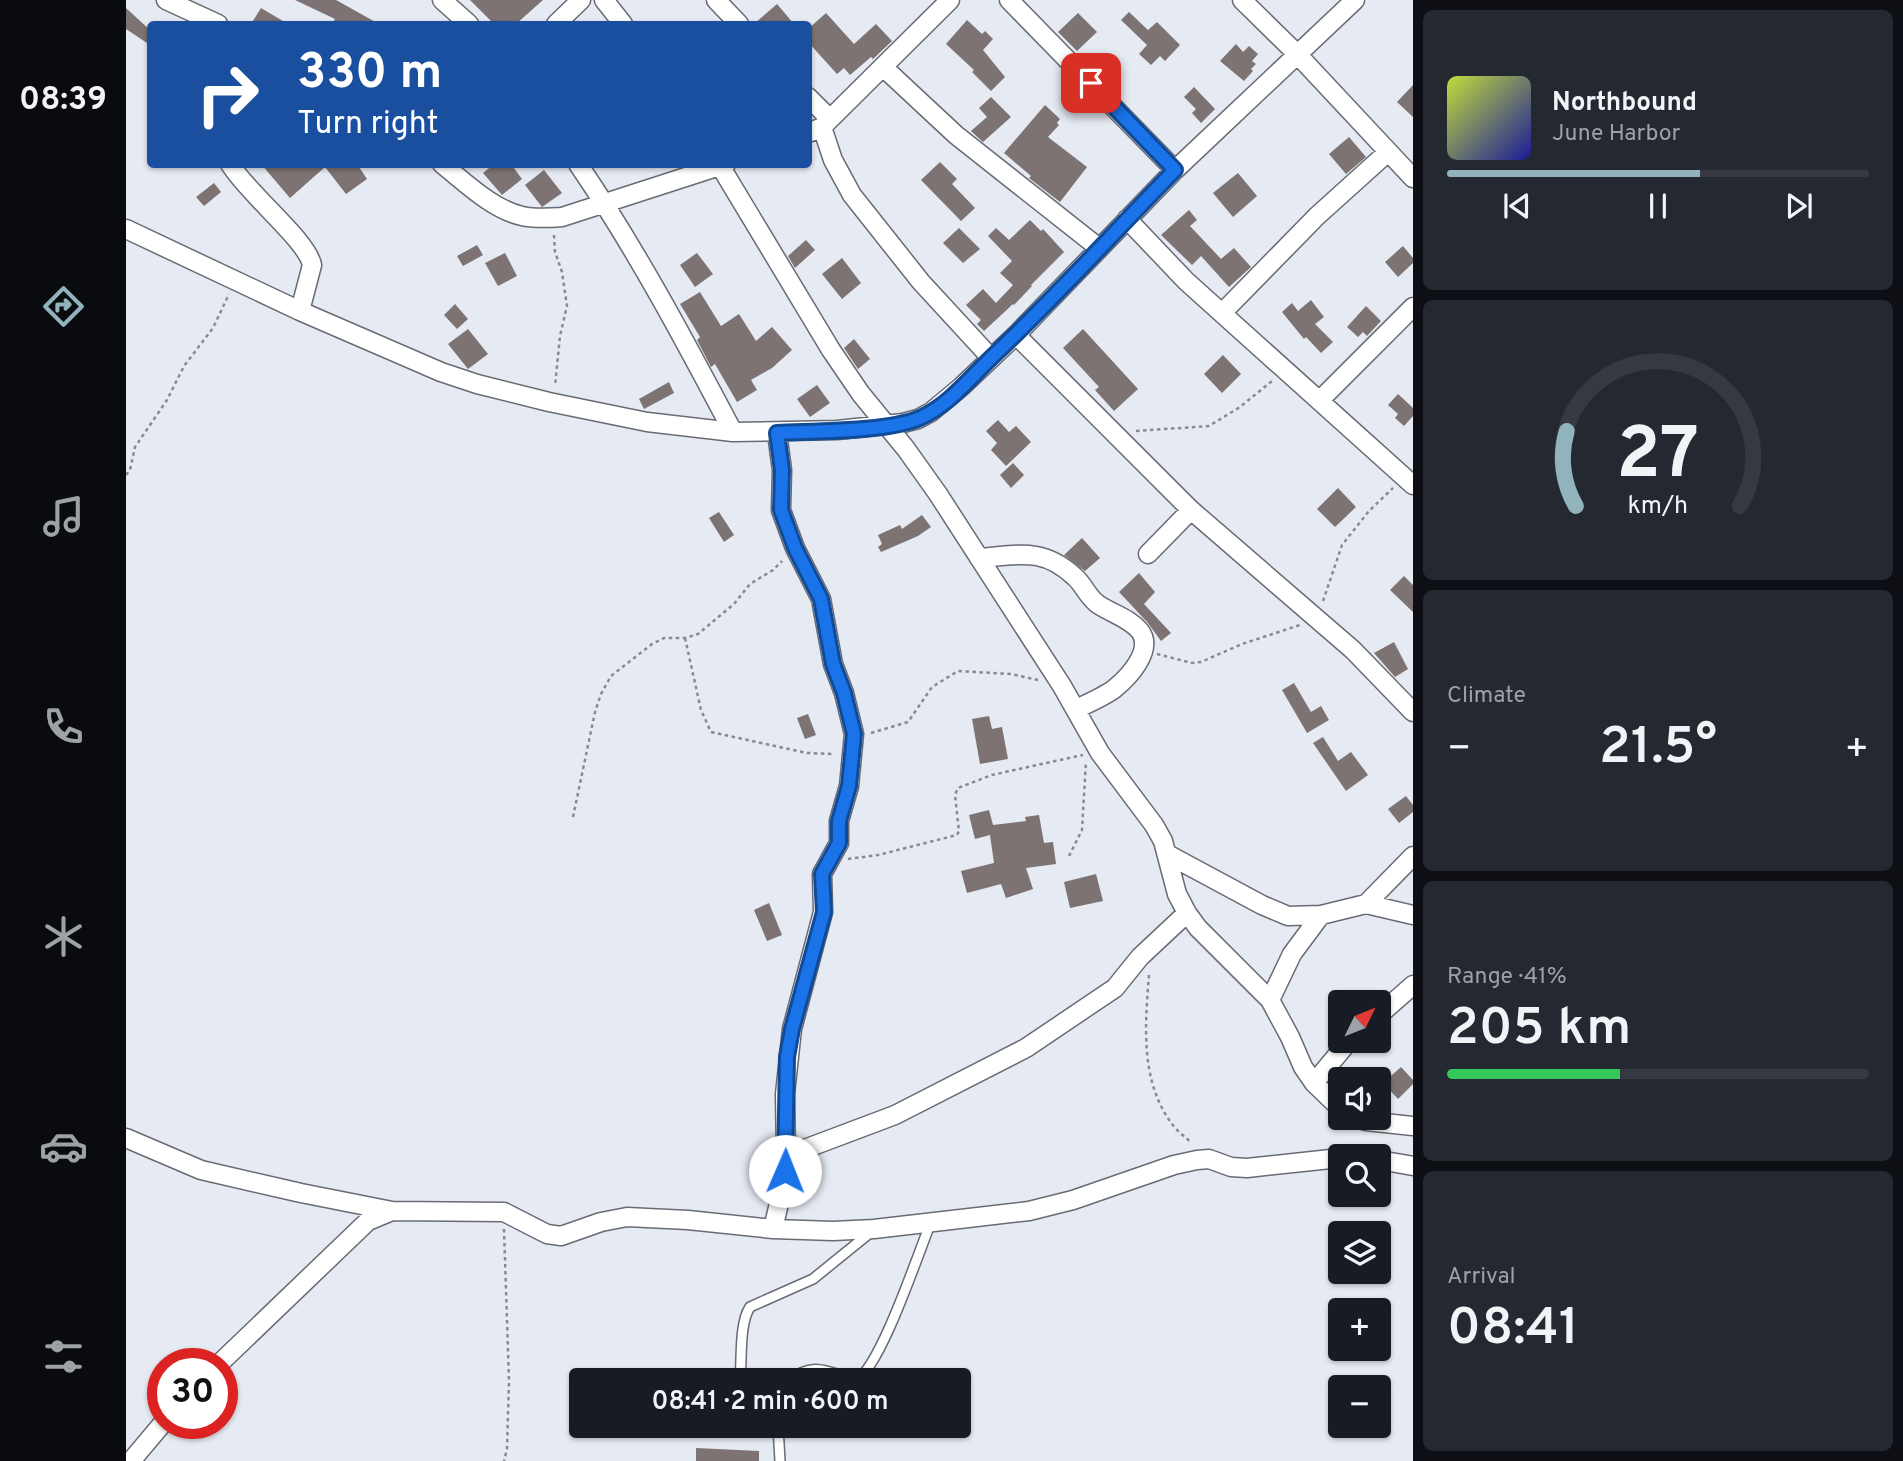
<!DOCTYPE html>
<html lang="en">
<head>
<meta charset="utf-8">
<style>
  body { margin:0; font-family:Overpass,sans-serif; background:#242831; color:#f1f3f6; height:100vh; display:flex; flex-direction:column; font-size:26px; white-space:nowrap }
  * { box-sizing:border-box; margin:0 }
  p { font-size:23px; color:#9ea1a6 }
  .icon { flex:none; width:38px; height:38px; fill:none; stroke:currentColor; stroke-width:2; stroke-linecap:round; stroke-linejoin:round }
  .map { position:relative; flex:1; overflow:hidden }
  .drawer { display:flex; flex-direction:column; gap:10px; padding:10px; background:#0d0f14; width:490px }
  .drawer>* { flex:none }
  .guide { position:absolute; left:21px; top:21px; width:665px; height:147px; border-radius:7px; box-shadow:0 2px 5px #0004; background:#1a4fa0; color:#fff; overflow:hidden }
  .needle { width:46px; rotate:47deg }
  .tools { position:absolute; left:1202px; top:990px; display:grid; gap:14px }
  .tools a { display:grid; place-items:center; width:63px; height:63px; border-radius:7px; background:#171b24; box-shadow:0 2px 5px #0004; font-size:35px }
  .speed { position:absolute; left:21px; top:1348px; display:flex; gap:14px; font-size:35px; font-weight:700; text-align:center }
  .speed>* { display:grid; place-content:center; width:91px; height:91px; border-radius:50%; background:#171b24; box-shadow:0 2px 5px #0004; line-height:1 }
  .speed .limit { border:10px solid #d22; background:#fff; color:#111 }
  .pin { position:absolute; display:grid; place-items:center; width:60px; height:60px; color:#fff; margin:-30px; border-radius:14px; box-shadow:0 4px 10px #0006 }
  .me { position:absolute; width:77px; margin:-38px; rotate:1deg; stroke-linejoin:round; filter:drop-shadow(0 0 5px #0008) }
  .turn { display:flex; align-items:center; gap:24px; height:147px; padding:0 35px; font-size:32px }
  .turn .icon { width:91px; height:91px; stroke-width:2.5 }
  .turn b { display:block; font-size:49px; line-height:60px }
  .big { font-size:52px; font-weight:600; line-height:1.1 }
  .drawer .widget { flex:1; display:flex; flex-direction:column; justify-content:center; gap:10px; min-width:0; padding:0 24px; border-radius:10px; background:#242831 }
  .drawer .dial { align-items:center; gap:0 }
  .dial svg { height:182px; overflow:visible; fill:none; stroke:#363941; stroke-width:7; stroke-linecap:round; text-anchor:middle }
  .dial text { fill:#f1f3f6; stroke:none }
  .song { display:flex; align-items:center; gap:21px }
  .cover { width:84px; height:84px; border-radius:10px; background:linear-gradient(135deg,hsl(70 70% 55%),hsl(240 70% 35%)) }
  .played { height:7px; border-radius:4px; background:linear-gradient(90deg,#91b3bb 60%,#363941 60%) }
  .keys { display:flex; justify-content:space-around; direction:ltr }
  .heat { display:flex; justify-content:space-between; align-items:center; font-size:38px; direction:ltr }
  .charge { height:10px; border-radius:5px; background:linear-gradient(90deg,#34c759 41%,#363941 0) }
  .trip { position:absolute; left:443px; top:1368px; width:402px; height:70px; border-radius:7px; background:#171b24; box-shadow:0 2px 5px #0004; font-weight:600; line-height:70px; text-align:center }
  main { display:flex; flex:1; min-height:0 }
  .dock { display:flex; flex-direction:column; width:126px; justify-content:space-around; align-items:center; background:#090b0e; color:#9ea1a6 }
  .dock .icon { width:49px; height:49px }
  .dock .on { color:#91b3bb }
  .dock b { font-size:32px; color:#f1f3f6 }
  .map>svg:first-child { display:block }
  .building { fill:#7c7372 }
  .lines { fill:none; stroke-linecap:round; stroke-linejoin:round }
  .lane-casing { stroke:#686b73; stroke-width:12 }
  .street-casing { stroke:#686b73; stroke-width:21 }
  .path { stroke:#878a8f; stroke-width:2.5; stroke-dasharray:3.5 3.5; stroke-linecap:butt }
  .lane { stroke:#fff; stroke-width:9 }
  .street { stroke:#fff; stroke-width:18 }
  .route-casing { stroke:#114b97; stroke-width:18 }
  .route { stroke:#1a73e8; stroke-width:12 }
</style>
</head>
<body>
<main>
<nav class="dock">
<b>08:39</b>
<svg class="icon on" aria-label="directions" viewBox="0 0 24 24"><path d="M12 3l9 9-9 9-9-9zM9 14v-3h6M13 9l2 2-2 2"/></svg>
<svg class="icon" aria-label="music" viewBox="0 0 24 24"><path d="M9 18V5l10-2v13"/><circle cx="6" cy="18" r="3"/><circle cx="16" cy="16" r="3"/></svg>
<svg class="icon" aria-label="phone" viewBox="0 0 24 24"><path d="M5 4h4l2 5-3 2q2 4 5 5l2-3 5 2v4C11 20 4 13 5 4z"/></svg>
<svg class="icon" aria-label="climate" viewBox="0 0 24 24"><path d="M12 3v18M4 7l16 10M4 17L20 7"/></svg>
<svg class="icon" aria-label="car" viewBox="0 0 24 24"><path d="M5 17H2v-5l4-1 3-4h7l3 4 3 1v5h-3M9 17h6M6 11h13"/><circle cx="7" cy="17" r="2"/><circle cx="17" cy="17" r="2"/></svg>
<svg class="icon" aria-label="filters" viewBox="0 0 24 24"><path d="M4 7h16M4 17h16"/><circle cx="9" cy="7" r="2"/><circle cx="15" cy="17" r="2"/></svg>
</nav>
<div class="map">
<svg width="1287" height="1461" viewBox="0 0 1287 1461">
  <rect width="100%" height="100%" fill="#e6eaf2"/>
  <path class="building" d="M169,0H210L253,24H206L209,19Z
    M344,0H417L390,24H368Z
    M651,4L668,24H628Z
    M0,8L24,30V45L0,29Z
    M135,8L162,24H125Z
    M1003,12L1022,30L1031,22L1054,45L1039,61L1034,56L1025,65L1013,54L1021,45L995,20Z
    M700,13L728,44L750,24L766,41L747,59L745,57L724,75L718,68L711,74L682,42V29Z
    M952,13L971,32L951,51L932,32Z
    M841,20L856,34L859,31L867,39L857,50L879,77L865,91L846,72L848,70L820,44Z
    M1110,44L1117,52L1123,46L1132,54L1126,61L1130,64L1125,69L1127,71L1118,81L1094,61Z
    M1287,85V117L1271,102Z
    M1068,87L1089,109L1075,123L1066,113L1070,109L1058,97Z
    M865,97L885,117L857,142L845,131L861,117L853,108Z
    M919,105L934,119L931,123L933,125L922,137L961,167L934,202L903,178L905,176L878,153Z
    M1223,137L1240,157L1220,174L1203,154Z
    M814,162L831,179L826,184L849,208L835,221L795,180Z
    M135,164H231L241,179L220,194L199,167L164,198Z
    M368,164H385L396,179L376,195L357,173Z
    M418,170L436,193L416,207L399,185Z
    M1112,173L1131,196L1107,217L1087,193Z
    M88,183L95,192L78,206L70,197Z
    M1063,210L1071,220L1064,226L1095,259L1108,248L1125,267L1103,287L1075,256L1066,265L1035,235Z
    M904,220L915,231L917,229L938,252L905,285L906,286L888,305L887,304L858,331L851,324L855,320L840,305L857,289L870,303L887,285L874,273L886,261L862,236L870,228L883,240Z
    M833,228L854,249L837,263L817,243Z
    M680,240L689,250L669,268L662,256Z
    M351,245L357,255L337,266L331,256Z
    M1277,246L1287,258V263L1272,277L1259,262Z
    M379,253L391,276L372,286L359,263Z
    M571,253L587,274L569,287L554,265Z
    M716,258L735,283L716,299L696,274Z
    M574,292L595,326L613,314L630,341L646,327L666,350L646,368L625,380L631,390L611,402L589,364L585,367L571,340L574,337L554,304Z
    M1185,300L1198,317L1189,324L1207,342L1195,353L1180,337L1178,339L1156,312L1166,303L1172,311Z
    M329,304L342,319L331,329L318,315Z
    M1240,306L1255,321L1241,336L1237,332L1232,337L1221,327Z
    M342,329L362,354L342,369L322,344Z
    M957,329L1012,389L988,411L969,390L973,387L937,348Z
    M728,339L744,359L732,369L718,348Z
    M1097,355L1115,374L1096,393L1078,374Z
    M543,382L548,393L518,409L513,399Z
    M691,385L704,403L684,417L671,399Z
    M1272,394L1287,408V416L1278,426L1269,418L1272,414L1262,405Z
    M872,420L883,432L890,426L905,442L880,466L865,450L871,443L860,431Z
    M887,463L898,475L885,488L874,475Z
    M1212,488L1230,507L1209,527L1191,509Z
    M593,512L608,535L598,542L583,518Z
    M796,515L805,527L792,536L755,552L752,547L756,544L752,535L774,525L776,529Z
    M956,538L974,558L959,571L938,555Z
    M1013,573L1029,592L1018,604L1045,633L1035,641L1022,623L993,592Z
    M1278,576L1287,585V612L1264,590Z
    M1268,642L1282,669L1269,677L1248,653Z
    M1168,683L1185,712L1195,706L1203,720L1181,733L1156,690Z
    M682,714L690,735L679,739L671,718Z
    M863,716L866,729L876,727L882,759L854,764L846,719Z
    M1197,737L1212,761L1225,752L1242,775L1220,791L1187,743Z
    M1280,796L1287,805V812L1273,823L1262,809Z
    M863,810L867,825L900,821L899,817L913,815L918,843L927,842L930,864L900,868L907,889L880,898L875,884L841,893L835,871L868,863L864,835L849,839L843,815Z
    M970,874L977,901L944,908L938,882Z
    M643,903L656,935L641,941L628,910Z
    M1275,1067L1287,1080V1084L1272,1099L1257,1083Z
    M752,1368L789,1372V1381H751Z
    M570,1448L633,1451V1461H570Z"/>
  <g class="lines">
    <g class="lane-casing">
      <path id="lane" d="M614,1381C616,1361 613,1323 624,1307L687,1279L745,1232
        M661,1381C689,1361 699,1371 730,1380C754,1369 793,1251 805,1222
        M652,1426L654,1461
        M608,1429L609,1426"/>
    </g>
    <g class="street-casing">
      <path id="street" d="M40,0L92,24
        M316,0L343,24
        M478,0L497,24
        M590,0L613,24
        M883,0L1049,170
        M1116,0L1171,54L1287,178
        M430,24L455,0
        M757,67L830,135L973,248
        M682,97L704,119
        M696,127L707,160L726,195L795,282L865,358
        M682,133L696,127L824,0
        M104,164C121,193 181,240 186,265L174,311
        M316,164C340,183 366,209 396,216C409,219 423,218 436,217L600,164
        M452,164C510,249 559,341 607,432
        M593,164L705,350L735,394L780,449L812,494L936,686L974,753L1028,825L1037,841L1051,894L1061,913L1072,928L1144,1000L1164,1037L1177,1067L1188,1083L1214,1108
        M1001,219L1060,281L1287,485
        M0,229L174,311L315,372L351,384L423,402L521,422L607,432L711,430L777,423L792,419L805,412L835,387L890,335L1049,170L1229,0
        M1096,313L1191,216L1262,152
        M890,335L1065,510L1227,650L1287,712
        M1194,400L1287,307
        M1022,554L1065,510
        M853,558C893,555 917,547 949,577C958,585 962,598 973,605C987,614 1003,618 1014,631C1028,650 1003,677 988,689C977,697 963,703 950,709
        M1043,855L1136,905L1162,916L1195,915L1240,904L1287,915
        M1240,904L1287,856
        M1144,1000L1166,954L1195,915
        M1253,1015L1287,985
        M1188,1083L1223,1041
        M1231,1118L1240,1121L1287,1126
        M0,1138L75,1170L175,1193L266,1211
        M660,1156L769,1115L900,1048L989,988L1014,957L1061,913
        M1253,1160L1287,1166
        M647,1229L657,1186L660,1156L659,1094L666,1029L697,912L696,874L713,843V821L723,786L728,734L718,693L707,664L695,599L669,548L655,510L656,470L651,433
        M94,1363L242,1221L266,1211L378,1212L421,1234L435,1236L475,1222L501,1217L562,1220L647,1229L707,1231L748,1229L903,1211L947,1200L1048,1165L1071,1160L1083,1159L1105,1167L1121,1168L1214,1158
        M5,1461L37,1423"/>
    </g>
    <path class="path" d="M428,235L429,252L436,272L441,306L434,336L429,386
      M1010,431L1083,426L1114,407L1146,381
      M0,475L4,470L9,447L41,400L58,366L87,328L103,294
      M1197,601L1216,545L1243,511L1267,488
      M559,638L575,710L585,732L681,753L708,754
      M1031,654L1066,663L1075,662L1116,644L1174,625
      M745,733L782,722L806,687L832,671L885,674L912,680
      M447,817L469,712L475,694L485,676L526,644L538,638H559L572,634L608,604L624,584L647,570L656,561
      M943,856L956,830L960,761
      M722,859L752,855L831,835L833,831L829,795L832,788L866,775L957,755
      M1023,975C1019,1025 1014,1081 1046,1124C1051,1131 1059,1137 1066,1143
      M378,1229L383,1381L381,1449L378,1461"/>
    <use href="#lane" class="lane"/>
    <use href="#street" class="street"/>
  </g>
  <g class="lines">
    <g class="route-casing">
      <path id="route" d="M659,1171L661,1057L666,1029L698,912L696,874L713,843V821L723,786L728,734L718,693L707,664L695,599L669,548L655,510L656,470L651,433C689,431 761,432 794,418C823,405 844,378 866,357C930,297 988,232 1049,170L965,83"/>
    </g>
    <use href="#route" class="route"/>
  </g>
</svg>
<div class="tools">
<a><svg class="needle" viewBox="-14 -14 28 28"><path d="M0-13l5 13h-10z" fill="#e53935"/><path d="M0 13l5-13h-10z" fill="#9ea1a6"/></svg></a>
<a><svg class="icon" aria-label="sound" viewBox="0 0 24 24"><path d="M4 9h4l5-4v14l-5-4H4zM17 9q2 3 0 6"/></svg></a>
<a><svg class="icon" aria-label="search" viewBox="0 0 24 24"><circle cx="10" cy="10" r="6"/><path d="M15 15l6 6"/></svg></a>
<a><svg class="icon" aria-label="layers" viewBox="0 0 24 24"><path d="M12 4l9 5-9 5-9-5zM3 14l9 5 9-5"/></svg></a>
<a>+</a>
<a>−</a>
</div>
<div class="speed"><div class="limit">30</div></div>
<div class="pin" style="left:965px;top:83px;background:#d93025"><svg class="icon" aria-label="arrive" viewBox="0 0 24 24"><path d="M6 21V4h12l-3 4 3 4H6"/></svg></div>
<svg class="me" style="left:659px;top:1171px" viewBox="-20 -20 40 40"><circle r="19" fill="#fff"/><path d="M0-13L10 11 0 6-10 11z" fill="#1a73e8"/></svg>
<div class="trip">08:41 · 2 min · 600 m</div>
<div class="guide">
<div class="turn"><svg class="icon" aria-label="right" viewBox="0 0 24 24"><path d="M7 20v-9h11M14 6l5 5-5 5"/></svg><div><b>330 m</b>Turn right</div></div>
</div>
</div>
<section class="drawer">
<div class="widget">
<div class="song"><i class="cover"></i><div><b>Northbound</b><p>June Harbor</p></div></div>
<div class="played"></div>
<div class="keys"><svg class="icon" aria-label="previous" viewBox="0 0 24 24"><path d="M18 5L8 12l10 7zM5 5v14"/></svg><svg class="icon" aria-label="pause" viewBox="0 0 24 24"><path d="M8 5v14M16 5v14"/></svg><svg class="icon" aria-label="next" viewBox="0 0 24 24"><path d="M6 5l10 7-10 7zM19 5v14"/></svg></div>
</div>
<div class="widget dial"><svg viewBox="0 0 100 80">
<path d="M14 69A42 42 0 1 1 86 69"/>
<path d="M14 69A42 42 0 0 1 10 36" stroke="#91b3bb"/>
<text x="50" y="56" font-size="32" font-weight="700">27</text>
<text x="50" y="72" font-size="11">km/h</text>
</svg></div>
<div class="widget"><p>Climate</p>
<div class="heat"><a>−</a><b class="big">21.5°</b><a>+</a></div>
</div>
<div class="widget"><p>Range · 41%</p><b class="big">205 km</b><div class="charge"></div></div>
<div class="widget"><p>Arrival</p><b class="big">08:41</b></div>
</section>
</main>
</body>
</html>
